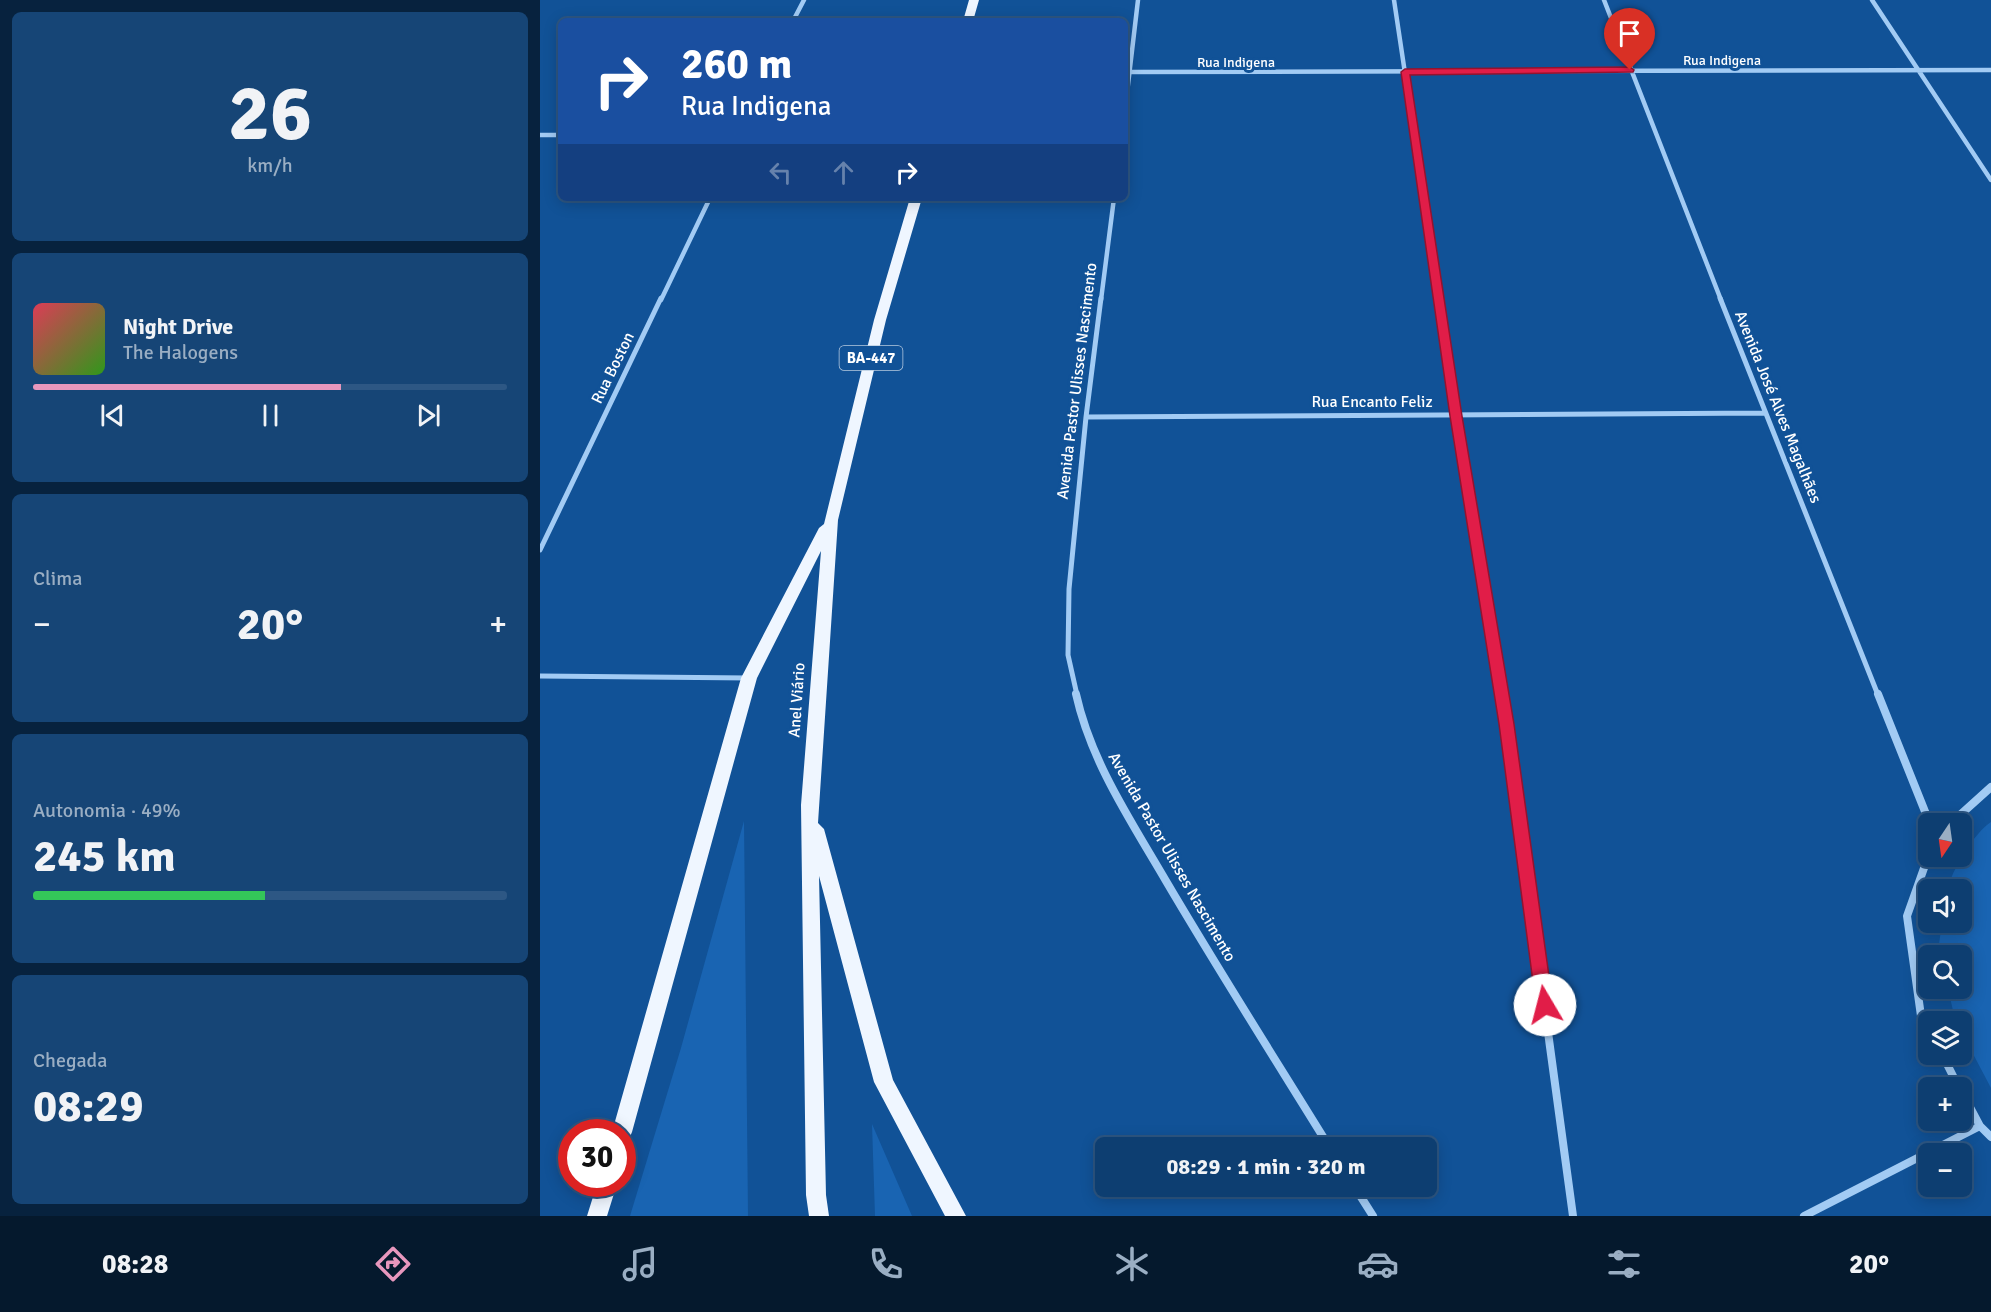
<!DOCTYPE html>
<html lang="pt">
<head>
<meta charset="utf-8">
<style>
  body { margin:0; font-family:Signika,sans-serif; background:#164576; color:#f1f3f6; height:100vh; display:flex; flex-direction:column; font-size:22px; white-space:nowrap }
  * { box-sizing:border-box; margin:0 }
  p { font-size:20px; color:#9aaec3 }
  .icon { flex:none; width:33px; height:33px; fill:none; stroke:currentColor; stroke-width:2; stroke-linecap:round; stroke-linejoin:round }
  .map { position:relative; flex:1; overflow:hidden }
  .drawer { display:flex; flex-direction:column; gap:12px; padding:12px; background:#07223e; width:540px }
  .drawer>* { flex:none }
  .guide { position:absolute; left:18px; top:18px; width:570px; height:183px; border-radius:9px; box-shadow:0 3px 15px #0003,0 0 0 2px #2d5784; background:#1a4fa0; color:#fff; overflow:hidden }
  .needle { width:39px; rotate:193deg }
  .buttons { position:absolute; left:1378px; top:813px; display:grid; gap:12px }
  .buttons a { display:grid; place-items:center; width:54px; height:54px; border-radius:9px; background:#0d3e71; box-shadow:0 3px 15px #0003,0 0 0 2px #2d5784; font-size:30px }
  .speed { position:absolute; left:18px; top:1119px; display:flex; gap:12px; font-size:30px; font-weight:700; text-align:center }
  .speed>* { display:grid; place-content:center; width:78px; height:78px; border-radius:50%; background:#0d3e71; box-shadow:0 3px 15px #0003,0 0 0 2px #2d5784; line-height:1 }
  .speed .limit { border:9px solid #d22; background:#fff; color:#111 }
  .pin { position:absolute; display:grid; place-items:center; width:51px; height:51px; color:#fff; margin:-62px -26px; border-radius:50% 50% 50% 0; rotate:-45deg; box-shadow:0 0 6px #0007 }
  .pin .icon { rotate:45deg }
  .me { position:absolute; width:66px; margin:-33px; rotate:352deg; stroke-linejoin:round; filter:drop-shadow(0 0 4px #0008) }
  .turn { display:flex; align-items:center; gap:21px; height:126px; padding:0 24px; font-size:27px }
  .turn .icon { width:78px; height:78px; stroke-width:2.5 }
  .turn b { display:block; font-size:42px; line-height:51px }
  .lanes { display:flex; align-items:center; height:57px; padding:0 24px; background:#0003; justify-content:center; gap:30px; direction:ltr }
  .lanes .off { opacity:.35 }
  .big { font-size:45px; font-weight:800; line-height:1.1 }
  .drawer .tile { flex:1; display:flex; flex-direction:column; justify-content:center; gap:9px; min-width:0; padding:0 21px; border-radius:9px; background:#164576 }
  .drawer .dial { align-items:center; gap:0 }
  .dial b { font-size:78px; line-height:1 }
  .song { display:flex; align-items:center; gap:18px }
  .cover { width:72px; height:72px; border-radius:9px; background:linear-gradient(135deg,hsl(350 70% 55%),hsl(110 70% 35%)) }
  .played { height:6px; border-radius:3px; background:linear-gradient(90deg,#e797bd 65%,#2d5784 65%) }
  .keys { display:flex; justify-content:space-around; direction:ltr }
  .heat { display:flex; justify-content:space-between; align-items:center; font-size:33px; direction:ltr }
  .charge { height:9px; border-radius:4px; background:linear-gradient(90deg,#34c759 49%,#2d5784 0) }
  .trip { position:absolute; left:555px; top:1137px; width:342px; height:60px; border-radius:9px; background:#0d3e71; box-shadow:0 3px 15px #0003,0 0 0 2px #2d5784; font-weight:800; line-height:60px; text-align:center }
  .dock { display:flex; height:96px; justify-content:space-around; align-items:center; background:#05192d; color:#9aaec3 }
  .dock .icon { width:42px; height:42px }
  .dock .active { color:#e797bd }
  .dock b { font-size:27px; color:#f1f3f6 }
  main { display:flex; flex:1; min-height:0 }
  .map>svg:first-child { display:block }
  .green { fill:#1964b2 }
  .lines { fill:none; stroke-linecap:round; stroke-linejoin:round }
  .minor-far2 { stroke:#a2cbf4; stroke-width:4.5 }
  .minor-far1 { stroke:#a2cbf4; stroke-width:5 }
  .minor { stroke:#a2cbf4; stroke-width:8 }
  .primary { fill:#eff6ff; fill-rule:evenodd }
  .route { fill:#e11d48; stroke:#92132f; stroke-width:1.5 }
  .labels { text-anchor:middle; dominant-baseline:central; stroke-width:6; stroke-linejoin:round; paint-order:stroke }
  .far-street-label { font-size:14px; fill:#fff; stroke:#115297 }
  .shield { fill:#115297; stroke:#b8cbe0; stroke-width:1.5 }
  .shield-label { font-size:15px; font-weight:bold; fill:#fff }
  .street-label { font-size:16px; fill:#fff; stroke:#115297 }
</style>
</head>
<body>
<main>
<section class="drawer">
<div class="tile dial"><b>26</b><p>km/h</p></div>
<div class="tile">
<div class="song"><i class="cover"></i><div><b>Night Drive</b><p>The Halogens</p></div></div>
<div class="played"></div>
<div class="keys"><svg class="icon" aria-label="previous" viewBox="0 0 24 24"><path d="M18 5L8 12l10 7zM5 5v14"/></svg><svg class="icon" aria-label="pause" viewBox="0 0 24 24"><path d="M8 5v14M16 5v14"/></svg><svg class="icon" aria-label="next" viewBox="0 0 24 24"><path d="M6 5l10 7-10 7zM19 5v14"/></svg></div>
</div>
<div class="tile"><p>Clima</p>
<div class="heat"><a>−</a><b class="big">20°</b><a>+</a></div>
</div>
<div class="tile"><p>Autonomia · 49%</p><b class="big">245 km</b><div class="charge"></div></div>
<div class="tile"><p>Chegada</p><b class="big">08:29</b></div>
</section>
<div class="map">
<svg width="1451" height="1216" viewBox="0 0 1451 1216">
  <rect width="100%" height="100%" fill="#115297"/>
  <path class="green" d="M204,821L208,1216H90L141,1048Z
    M1451,822V1088L1422,1033V1022L1415,1019L1408,989L1422,988V956L1401,955L1399,944L1402,923L1422,922V890L1408,889C1411,871 1435,832 1451,822Z
    M332,1124L372,1216H335Z"/>
  <g class="lines">
    <path class="minor-far2" d="M854,0L899,300
      M1064,0L1181,300
      M1332,0L1451,180
      M253,21L264,0
      M590,72L1451,70
      M585,110L598,0
      M0,135H21
      M121,300L170,198
      M561,300L574,198"/>
    <path class="minor-far1" d="M898,298L962,695
      M1180,298L1338,695
      M546,417L1225,413
      M0,550L121,298
      M0,676L209,678
      M537,695L528,655L529,589L546,417L561,298"/>
    <path class="minor" d="M536,694C551,762 591,821 626,881C679,971 735,1059 790,1148
      M962,694L1033,1216
      M1338,694L1390,824
      M1410,824L1451,787
      M1389,854L1367,916L1381,1016L1389,1031
      M1402,1054L1419,1088
      M1422,1092L1440,1126L1451,1137
      M814,1186L833,1216
      M1264,1216L1440,1126"/>
    <path class="primary" d="M429,0H439L433,21H423Z
      M370,198H382L346,320L298,520L278,823L284,829L353,1080L426,1216H405L334,1082L279,876L286,1195L289,1216H269L266,1195L261,805L281,551L217,678L92,1132L89,1139L82,1141V1132H72L201,678L279,528L284,524L334,320Z
      M57,1184H77L67,1216H47Z"/>
  </g>
  <path class="route" d="M1090,67L1094,70L1093,72L870,75L922,416L974,724L1013,1005L1011,1011L1005,1013L999,1011L996,1005L959,724L910,416L861,72L865,69Z"/>
  <g class="labels">
    <g class="far-street-label">
      <text x="1182" y="60">Rua Indigena</text>
      <text x="696" y="62">Rua Indigena</text>
    </g>
    <rect class="shield" x="299.5" y="346" width="63" height="24" rx="4.5"/>
    <g class="shield-label">
      <text x="331" y="358">BA-447</text>
    </g>
    <g class="street-label">
      <text transform="translate(73 368) rotate(-64)">Rua Boston</text>
      <text transform="translate(537 381) rotate(-83)">Avenida Pastor Ulisses Nascimento</text>
      <text x="832" y="402">Rua Encanto Feliz</text>
      <text transform="translate(1238 407) rotate(68)">Avenida José Alves Magalhães</text>
      <text transform="translate(257 700) rotate(-86)">Anel Viário</text>
      <text transform="translate(632 857) rotate(60)">Avenida Pastor Ulisses Nascimento</text>
    </g>
  </g>
</svg>
<div class="buttons">
<a><svg class="needle" viewBox="-14 -14 28 28"><path d="M0-13l5 13h-10z" fill="#e53935"/><path d="M0 13l5-13h-10z" fill="#9aaec3"/></svg></a>
<a><svg class="icon" aria-label="sound" viewBox="0 0 24 24"><path d="M4 9h4l5-4v14l-5-4H4zM17 9q2 3 0 6"/></svg></a>
<a><svg class="icon" aria-label="search" viewBox="0 0 24 24"><circle cx="10" cy="10" r="6"/><path d="M15 15l6 6"/></svg></a>
<a><svg class="icon" aria-label="layers" viewBox="0 0 24 24"><path d="M12 4l9 5-9 5-9-5zM3 14l9 5 9-5"/></svg></a>
<a>+</a>
<a>−</a>
</div>
<div class="speed"><div class="limit">30</div></div>
<div class="pin" style="left:1090px;top:70px;background:#d93025"><svg class="icon" aria-label="arrive" viewBox="0 0 24 24"><path d="M6 21V4h12l-3 4 3 4H6"/></svg></div>
<svg class="me" style="left:1005px;top:1005px" viewBox="-20 -20 40 40"><circle r="19" fill="#fff"/><path d="M0-13L10 11 0 6-10 11z" fill="#e11d48"/></svg>
<div class="trip">08:29 · 1 min · 320 m</div>
<div class="guide">
<div class="turn"><svg class="icon" aria-label="right" viewBox="0 0 24 24"><path d="M7 20v-9h11M14 6l5 5-5 5"/></svg><div><b>260 m</b>Rua Indigena</div></div>
<div class="lanes"><svg class="icon off" aria-label="left" viewBox="0 0 24 24"><path d="M17 20v-9H6M10 6l-5 5 5 5"/></svg><svg class="icon off" aria-label="ahead" viewBox="0 0 24 24"><path d="M12 20V5M6 11l6-6 6 6"/></svg><svg class="icon" aria-label="right" viewBox="0 0 24 24"><path d="M7 20v-9h11M14 6l5 5-5 5"/></svg></div>
</div>
</div>
</main>
<nav class="dock">
<b>08:28</b>
<svg class="icon active" aria-label="directions" viewBox="0 0 24 24"><path d="M12 3l9 9-9 9-9-9zM9 14v-3h6M13 9l2 2-2 2"/></svg>
<svg class="icon" aria-label="music" viewBox="0 0 24 24"><path d="M9 18V5l10-2v13"/><circle cx="6" cy="18" r="3"/><circle cx="16" cy="16" r="3"/></svg>
<svg class="icon" aria-label="phone" viewBox="0 0 24 24"><path d="M5 4h4l2 5-3 2q2 4 5 5l2-3 5 2v4C11 20 4 13 5 4z"/></svg>
<svg class="icon" aria-label="climate" viewBox="0 0 24 24"><path d="M12 3v18M4 7l16 10M4 17L20 7"/></svg>
<svg class="icon" aria-label="car" viewBox="0 0 24 24"><path d="M5 17H2v-5l4-1 3-4h7l3 4 3 1v5h-3M9 17h6M6 11h13"/><circle cx="7" cy="17" r="2"/><circle cx="17" cy="17" r="2"/></svg>
<svg class="icon" aria-label="filters" viewBox="0 0 24 24"><path d="M4 7h16M4 17h16"/><circle cx="9" cy="7" r="2"/><circle cx="15" cy="17" r="2"/></svg>
<b>20°</b>
</nav>
</body>
</html>
